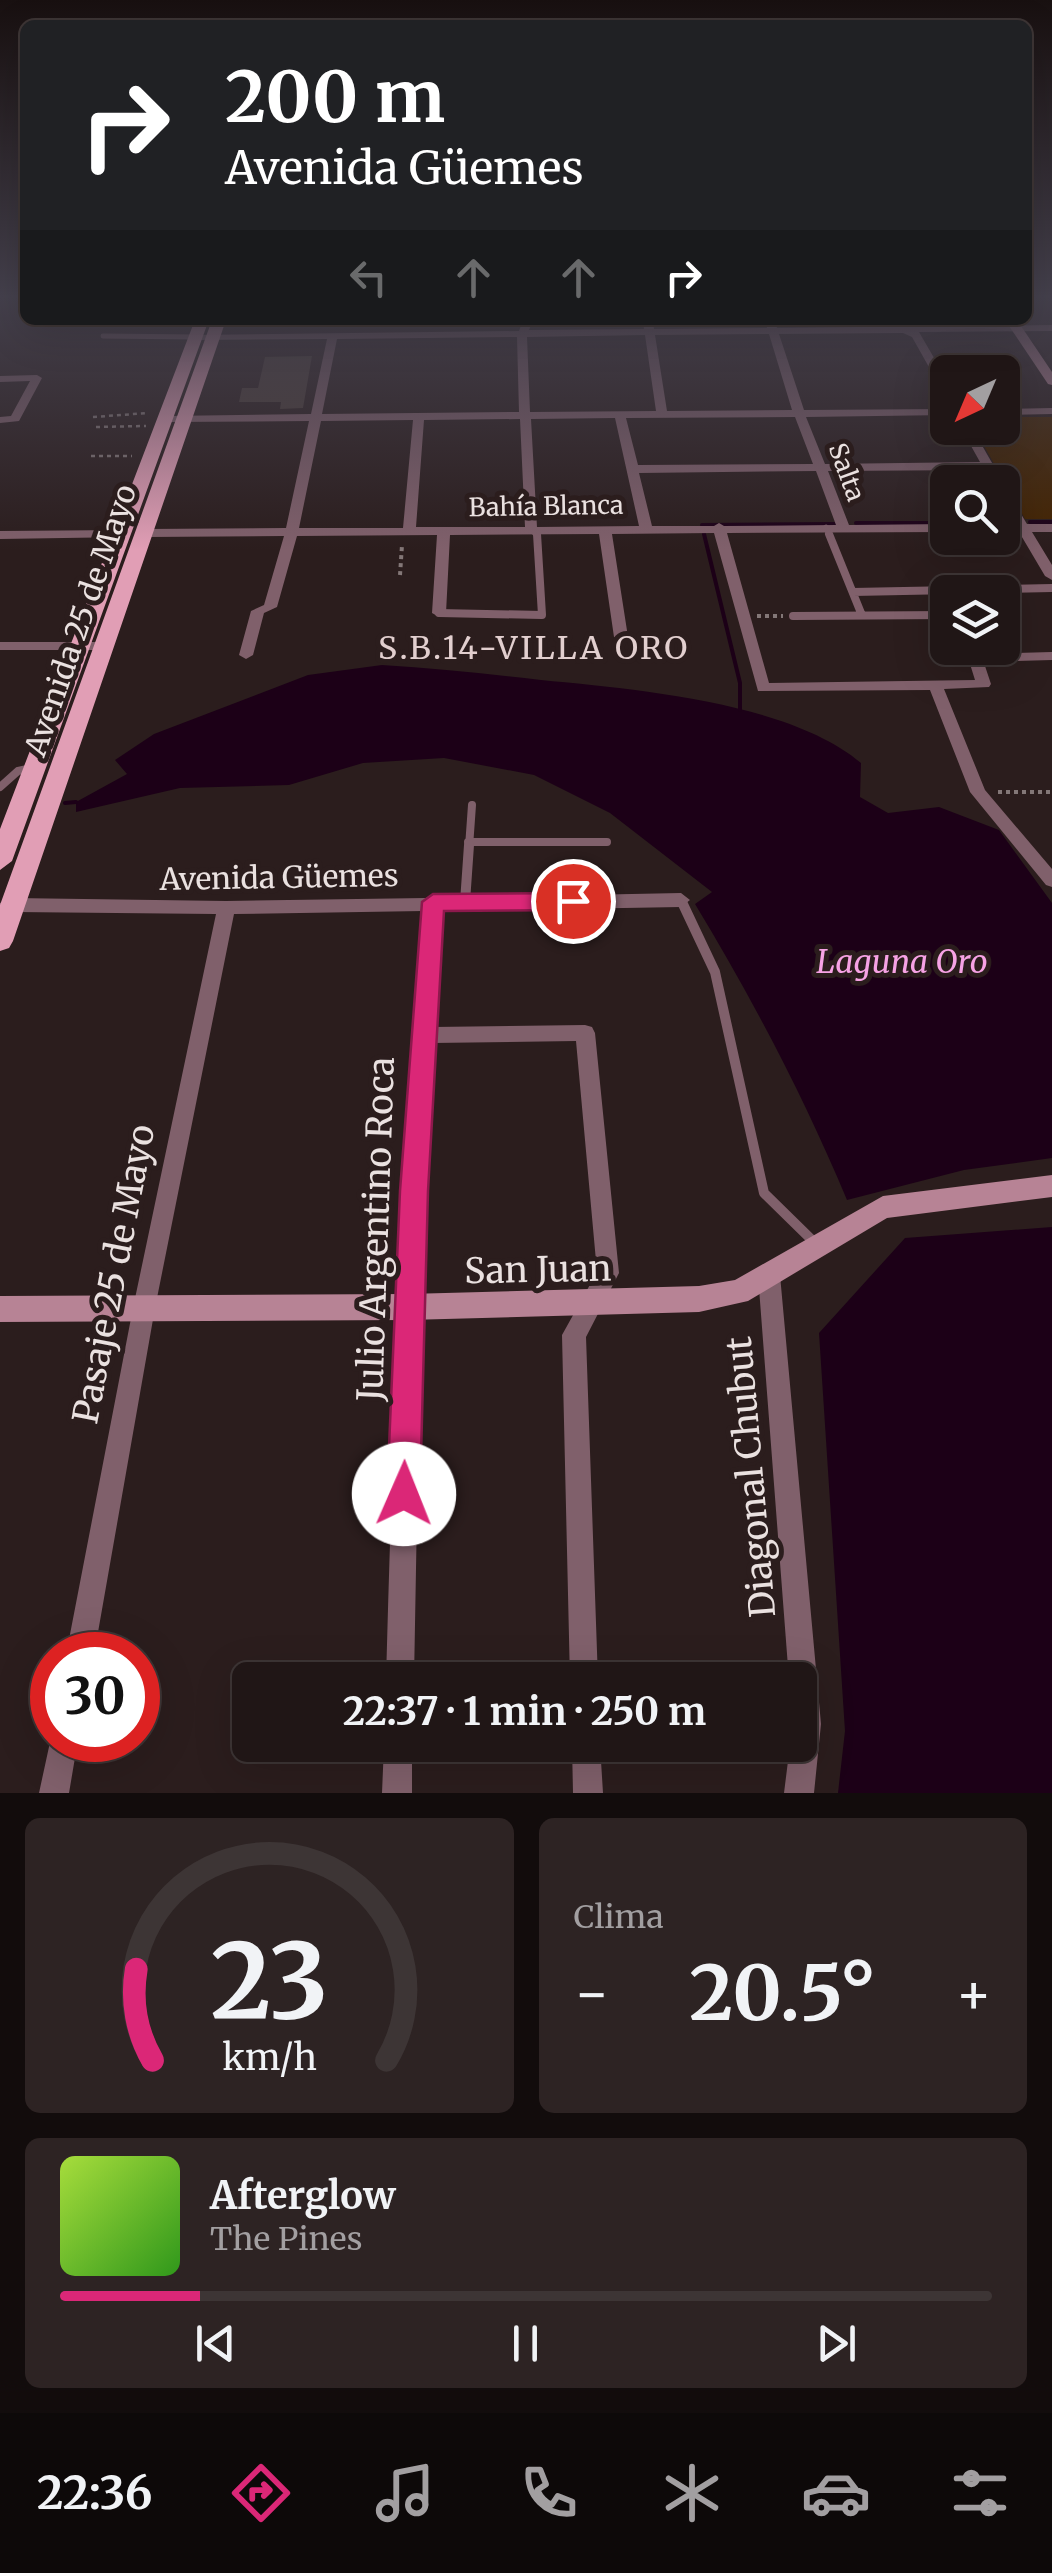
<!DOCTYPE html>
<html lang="es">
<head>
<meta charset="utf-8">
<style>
  body { margin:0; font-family:Merriweather,serif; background:#2d2323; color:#f1f3f6; height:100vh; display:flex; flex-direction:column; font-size:38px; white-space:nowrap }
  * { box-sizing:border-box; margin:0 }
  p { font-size:32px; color:#a29fa1 }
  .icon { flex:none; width:55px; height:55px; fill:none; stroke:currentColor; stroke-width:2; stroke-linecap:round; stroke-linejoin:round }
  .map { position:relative; height:1793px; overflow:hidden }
  .drawer { display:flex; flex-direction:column; gap:25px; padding:25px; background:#120c0c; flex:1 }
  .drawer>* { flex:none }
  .banner { position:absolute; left:20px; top:20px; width:1012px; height:305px; border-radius:15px; box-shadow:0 10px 40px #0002,0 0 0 2px #3d3535; background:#202124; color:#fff; overflow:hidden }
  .needle { width:65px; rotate:224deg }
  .controls { position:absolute; left:930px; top:355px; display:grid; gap:20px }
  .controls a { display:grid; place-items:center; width:90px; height:90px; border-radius:15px; background:#201616; box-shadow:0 10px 40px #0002,0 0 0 2px #3d3535; font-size:50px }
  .speed { position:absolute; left:30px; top:1632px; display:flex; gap:20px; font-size:50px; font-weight:700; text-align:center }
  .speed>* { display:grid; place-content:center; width:130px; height:130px; border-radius:50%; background:#201616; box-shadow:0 10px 40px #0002,0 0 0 2px #3d3535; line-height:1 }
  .speed .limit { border:15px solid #d22; background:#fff; color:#111 }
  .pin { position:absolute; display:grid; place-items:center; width:85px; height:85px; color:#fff; margin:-42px; border:5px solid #fff; border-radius:50%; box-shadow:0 2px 10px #0007 }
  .me { position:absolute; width:110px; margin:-55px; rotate:1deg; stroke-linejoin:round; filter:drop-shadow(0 0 8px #0008) }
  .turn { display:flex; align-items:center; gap:35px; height:210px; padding:0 40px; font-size:45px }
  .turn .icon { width:130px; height:130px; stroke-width:2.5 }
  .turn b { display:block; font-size:70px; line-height:85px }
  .lanes { display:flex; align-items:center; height:95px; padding:0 40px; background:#0003; justify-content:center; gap:50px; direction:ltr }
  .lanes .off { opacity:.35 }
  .big { font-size:75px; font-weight:700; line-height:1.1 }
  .drawer .card { flex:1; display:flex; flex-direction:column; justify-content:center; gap:15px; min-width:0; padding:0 35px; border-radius:15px; background:#2d2323 }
  .drawer .dial { align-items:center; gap:0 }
  .dial svg { height:260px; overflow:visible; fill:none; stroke:#3d3535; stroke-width:7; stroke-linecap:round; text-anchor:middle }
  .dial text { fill:#f1f3f6; stroke:none }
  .song { display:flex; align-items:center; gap:30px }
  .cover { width:120px; height:120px; border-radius:15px; background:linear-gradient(135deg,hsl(80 70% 55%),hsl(110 70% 35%)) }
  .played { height:10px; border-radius:5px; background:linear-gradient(90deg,#db2777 15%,#3d3535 15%) }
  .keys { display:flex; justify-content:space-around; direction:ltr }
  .heat { display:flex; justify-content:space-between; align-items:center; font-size:55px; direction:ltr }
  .drawer .tiles { flex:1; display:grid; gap:25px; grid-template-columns:1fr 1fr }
  .card:last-child { grid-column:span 2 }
  .trip { position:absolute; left:232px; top:1662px; width:585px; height:100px; border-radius:15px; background:#201616; box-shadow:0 10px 40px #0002,0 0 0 2px #3d3535; font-weight:700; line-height:100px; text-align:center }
  .dock { display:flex; height:160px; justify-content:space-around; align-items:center; background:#0d0909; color:#a29fa1 }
  .dock .icon { width:70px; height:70px }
  .dock .selected { color:#db2777 }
  .dock b { font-size:45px; color:#f1f3f6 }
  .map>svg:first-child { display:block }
  .green { fill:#452400 }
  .water { fill:#1c0017 }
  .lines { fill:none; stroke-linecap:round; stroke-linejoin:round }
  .stream { stroke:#1c0017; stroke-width:4 }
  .building { fill:#4b3d38 }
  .path-far1 { stroke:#837777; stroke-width:2.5; stroke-dasharray:4 4; stroke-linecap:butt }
  .path { stroke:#837777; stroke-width:4; stroke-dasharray:4 4; stroke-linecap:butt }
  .lane-far2 { stroke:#80606b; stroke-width:5 }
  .lane-far1 { stroke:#80606b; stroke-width:8 }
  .lane { stroke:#80606b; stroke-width:10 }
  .street { fill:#80606b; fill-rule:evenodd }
  .secondary { fill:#b78395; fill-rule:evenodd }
  .primary { fill:#e19eb5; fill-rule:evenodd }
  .route { fill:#db2777; stroke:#8e194d; stroke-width:2.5 }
  .labels { text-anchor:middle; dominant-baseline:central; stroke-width:10; stroke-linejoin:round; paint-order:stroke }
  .far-street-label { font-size:25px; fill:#eae1e0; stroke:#2b1d1d }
  .street-label { font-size:30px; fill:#eae1e0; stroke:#2b1d1d }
  .neighbourhood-label { font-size:32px; letter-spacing:2.5px; fill:#e2cfcf; stroke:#2b1d1d }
  .water-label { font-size:32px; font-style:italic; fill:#f6a2e4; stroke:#2b1d1d }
  .near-street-label { font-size:35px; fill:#eae1e0; stroke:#2b1d1d }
</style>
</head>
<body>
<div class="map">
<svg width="1052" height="1793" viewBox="0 0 1052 1793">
  <rect width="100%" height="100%" fill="#2b1d1d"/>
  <path class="green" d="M1003,417H1052V519H1025L974,428H1002Z"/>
  <path class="water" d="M382,665C436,668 488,674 541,680C634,689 789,702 861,763L860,797L888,813L939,807L999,830L1052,903V1158L964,1170L847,1200C804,1097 753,1000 695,904L712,892L610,813L534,775L444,758L363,763L289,785L180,788L76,812V802L127,774L115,760L154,734L308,675Z
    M1052,1227V1793H838L845,1731L819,1333L905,1238Z"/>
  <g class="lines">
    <path class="stream" d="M1002,522H1009
      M1030,522H1052
      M856,523H948
      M702,525L834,524
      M704,534L740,683V710
      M65,803L76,802"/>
  </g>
  <path class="building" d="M312,356L303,408L280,409L281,402H239L242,388H258L265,357Z"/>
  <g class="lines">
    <path class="path-far1" d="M93,417L148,413
      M96,427L146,426
      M91,456H132"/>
    <path class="path" d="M400,575L402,545
      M757,616H783
      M998,792H1052"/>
    <path class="lane-far2" d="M103,336L196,337
      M826,527L830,537
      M531,529L538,537"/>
    <path class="lane-far1" d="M829,534L861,613
      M853,592L1052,588
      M439,613L542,615L537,534
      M793,616L948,615
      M977,658L1052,656
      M0,787L18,771L32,768
      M468,842H607
      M469,847L472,805"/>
    <path class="lane" d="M681,900L715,972L764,1193L816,1244
      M465,902L469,845"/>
    <path class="street" d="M523,320H533L529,330L644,329L643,320H653L654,329L767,328L765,320H775L777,328L1052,325V331L919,332L948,382V395L943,392L912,337L903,333L779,334L804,410L948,409V415L806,417L825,464L980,462L961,428H972L1003,482H991L984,470L828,471L849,525L948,524V532L727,533L769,683L975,680L965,648H979L991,684L989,687L944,689L985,790L1052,869V887L1046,885L970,792L930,690L758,691L714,533L612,534L628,637L621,641L614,637L599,534L450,535L446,613L439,617L432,613L437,535L297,536L277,607L264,613L253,655L246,659L239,655L251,611L264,605L284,536L146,537L140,533L146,529L286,528L309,421L168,422L162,419L168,416L311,414L327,339L198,340L194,339V335L519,331ZM769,334L792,410L667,411L655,335ZM645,335L656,411L530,412L527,337ZM517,337L519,412L322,414L337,339ZM795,417L813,464L638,465L626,418ZM615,418L639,526L537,527L531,419ZM520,419L525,527H416L424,420ZM413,420L403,528H299L321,421ZM816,471L836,525L724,526L719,523L714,526H652L639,473Z
      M37,375L42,378L19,421L0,423V417L11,416L30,381L0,382V376Z
      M1052,408V414L1002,415V409Z
      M1002,488L1006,489L1027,524H1052V532H1032L1052,565V580L1045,576L1019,532H1002V524H1015L1002,503Z
      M123,530L129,534L128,537L0,539V531Z
      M946,587L954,592H948V599L943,598L939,591Z
      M0,642H106L113,646L106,650H0Z
      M681,893L690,900L681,907L441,911L433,1027L585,1025L592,1027L595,1033L619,1273L586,1337L598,1680H570L562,1335L597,1272L576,1041L432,1043L421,1291L414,1680H386C393,1423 402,1166 423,911L234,914L155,1308L94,1655H66L133,1308L216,914L15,912L0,918V903L13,898L226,901L426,898L433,895L439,898Z
      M769,1264L777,1267L780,1275L821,1724L814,1793H784L790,1745H800V1680H789L758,1275L761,1267Z
      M52,1733V1740H78L69,1793H39Z
      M384,1745H412V1793H382Z
      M572,1745H600L603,1793H573Z"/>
    <path class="secondary" d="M1005,320H1017L1052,372V385L1048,384Z
      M1052,1175V1197L887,1218L748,1301L699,1312L408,1320L0,1322V1296L408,1294L699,1286L735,1280L883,1196Z"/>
    <path class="primary" d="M212,320H226L13,941L9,948L0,951V905Z
      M200,321L207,325L12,861L0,870V829L193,325Z"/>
  </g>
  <linearGradient id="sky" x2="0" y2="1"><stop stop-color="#181010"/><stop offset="0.54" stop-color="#44404c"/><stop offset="1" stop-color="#44404c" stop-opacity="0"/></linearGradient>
  <rect width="1052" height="550" fill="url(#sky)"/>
  <path class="route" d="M573,893L584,901L573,910L444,911L428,1191L420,1494L415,1505L404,1510L392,1505L387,1494L400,1191L422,902L433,894Z"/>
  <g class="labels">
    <g class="far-street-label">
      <text transform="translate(847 472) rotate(70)">Salta</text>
      <text transform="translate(546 506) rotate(-1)">Bahía Blanca</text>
    </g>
    <g class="street-label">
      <text transform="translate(80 620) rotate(-71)">Avenida 25 de Mayo</text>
      <text transform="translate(279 877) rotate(-1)">Avenida Güemes</text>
    </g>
    <g class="neighbourhood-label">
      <text x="534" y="648">S.B.14-VILLA ORO</text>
    </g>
    <g class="water-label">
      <text x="902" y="962">Laguna Oro</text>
    </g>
    <g class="near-street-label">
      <text transform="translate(376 1229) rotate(-88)">Julio Argentino Roca</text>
      <text transform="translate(538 1270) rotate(-1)">San Juan</text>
      <text transform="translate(114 1274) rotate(-79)">Pasaje 25 de Mayo</text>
      <text transform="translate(751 1477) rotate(-95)">Diagonal Chubut</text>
    </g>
  </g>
</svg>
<div class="controls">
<a><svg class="needle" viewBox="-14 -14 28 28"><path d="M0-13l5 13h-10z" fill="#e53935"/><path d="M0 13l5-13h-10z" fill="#a29fa1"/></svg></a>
<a><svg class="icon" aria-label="search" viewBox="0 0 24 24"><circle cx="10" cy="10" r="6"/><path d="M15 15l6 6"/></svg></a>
<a><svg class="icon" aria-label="layers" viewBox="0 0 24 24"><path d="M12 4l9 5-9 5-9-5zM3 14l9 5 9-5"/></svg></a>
</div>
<div class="speed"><div class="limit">30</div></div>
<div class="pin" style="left:573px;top:901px;background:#d93025"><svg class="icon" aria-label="arrive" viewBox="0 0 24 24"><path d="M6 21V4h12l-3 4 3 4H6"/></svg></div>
<svg class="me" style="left:404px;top:1494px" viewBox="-20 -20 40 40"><circle r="19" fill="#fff"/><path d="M0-13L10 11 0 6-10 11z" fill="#db2777"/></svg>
<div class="trip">22:37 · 1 min · 250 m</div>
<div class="banner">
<div class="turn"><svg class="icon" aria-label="right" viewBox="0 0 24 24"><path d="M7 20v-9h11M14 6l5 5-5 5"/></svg><div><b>200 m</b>Avenida Güemes</div></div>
<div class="lanes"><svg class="icon off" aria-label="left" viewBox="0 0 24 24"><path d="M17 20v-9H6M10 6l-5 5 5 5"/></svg><svg class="icon off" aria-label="ahead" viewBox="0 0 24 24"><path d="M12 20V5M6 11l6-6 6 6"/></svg><svg class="icon off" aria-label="ahead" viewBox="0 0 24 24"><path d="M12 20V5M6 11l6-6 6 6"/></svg><svg class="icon" aria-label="right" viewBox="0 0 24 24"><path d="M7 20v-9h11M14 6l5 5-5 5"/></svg></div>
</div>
</div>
<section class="drawer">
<div class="tiles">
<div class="card dial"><svg viewBox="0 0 100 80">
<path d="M14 69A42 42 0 1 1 86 69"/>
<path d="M14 69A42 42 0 0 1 9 41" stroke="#db2777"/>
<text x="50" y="56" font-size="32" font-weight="700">23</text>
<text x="50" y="72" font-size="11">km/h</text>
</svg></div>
<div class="card"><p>Clima</p>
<div class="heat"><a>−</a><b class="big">20.5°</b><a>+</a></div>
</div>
<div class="card">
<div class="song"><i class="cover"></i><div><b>Afterglow</b><p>The Pines</p></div></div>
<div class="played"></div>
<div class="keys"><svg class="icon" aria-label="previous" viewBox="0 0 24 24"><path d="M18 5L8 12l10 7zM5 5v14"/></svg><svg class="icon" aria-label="pause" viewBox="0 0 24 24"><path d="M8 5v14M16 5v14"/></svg><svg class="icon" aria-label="next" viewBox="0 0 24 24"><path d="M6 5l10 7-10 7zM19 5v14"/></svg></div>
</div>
</div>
</section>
<nav class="dock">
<b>22:36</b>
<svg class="icon selected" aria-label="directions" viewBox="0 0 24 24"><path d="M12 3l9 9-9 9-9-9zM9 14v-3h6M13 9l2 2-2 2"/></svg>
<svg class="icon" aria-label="music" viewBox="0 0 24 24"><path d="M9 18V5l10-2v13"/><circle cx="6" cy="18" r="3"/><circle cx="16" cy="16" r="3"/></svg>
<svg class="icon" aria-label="phone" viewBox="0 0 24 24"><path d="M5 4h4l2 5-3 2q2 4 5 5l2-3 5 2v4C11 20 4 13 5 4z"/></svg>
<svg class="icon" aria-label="climate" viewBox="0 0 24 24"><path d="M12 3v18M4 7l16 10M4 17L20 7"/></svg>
<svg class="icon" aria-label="car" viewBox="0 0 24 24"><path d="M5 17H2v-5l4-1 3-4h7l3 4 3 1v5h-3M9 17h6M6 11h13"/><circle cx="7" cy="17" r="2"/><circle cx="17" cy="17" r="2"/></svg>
<svg class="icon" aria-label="filters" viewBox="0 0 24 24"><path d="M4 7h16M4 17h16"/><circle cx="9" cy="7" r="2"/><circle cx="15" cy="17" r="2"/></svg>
</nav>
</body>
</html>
